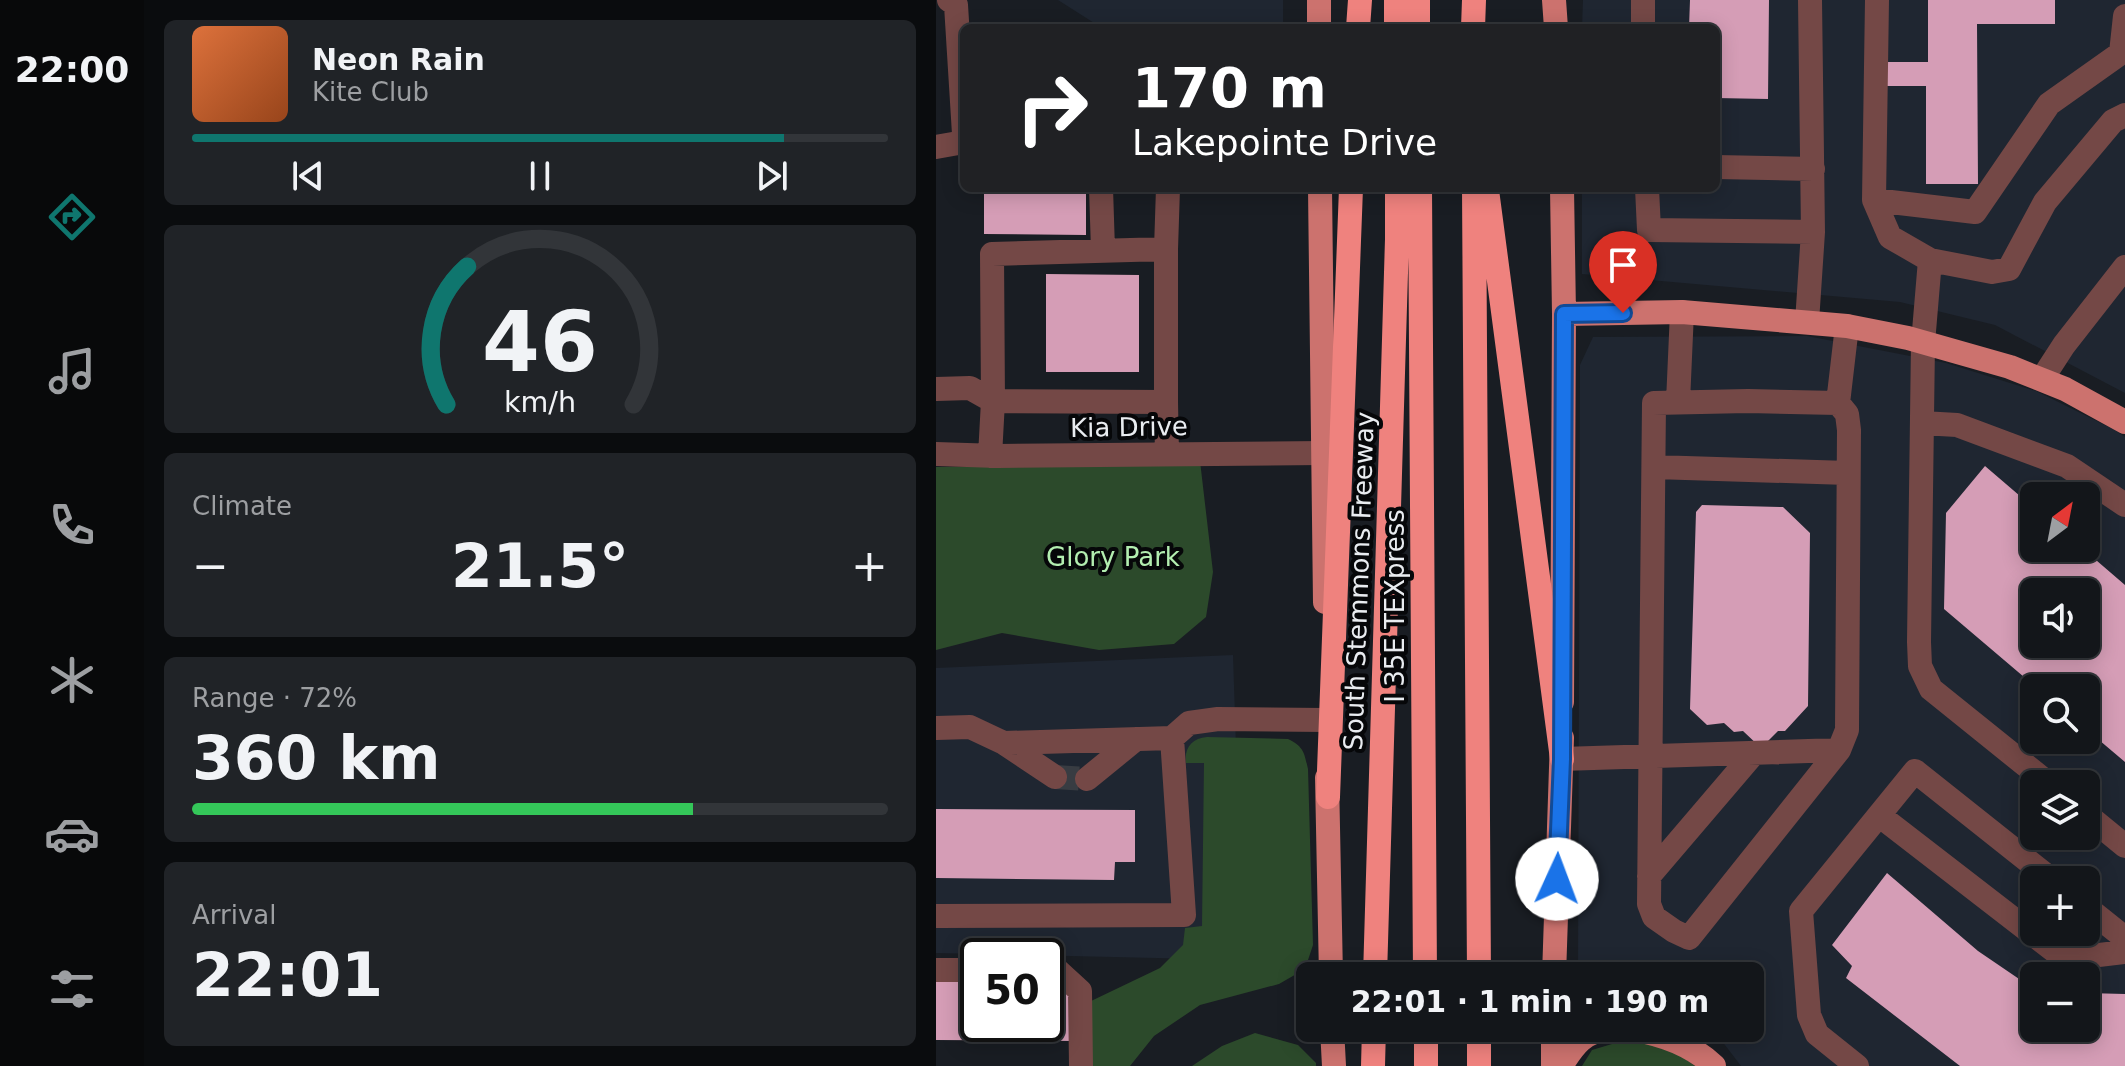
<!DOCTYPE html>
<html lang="en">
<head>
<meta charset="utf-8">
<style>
  body { margin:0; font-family:"DejaVu Sans",sans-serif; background:#202327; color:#f1f3f6; height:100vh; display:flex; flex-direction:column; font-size:30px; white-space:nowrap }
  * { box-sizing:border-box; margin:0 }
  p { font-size:26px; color:#9d9fa2 }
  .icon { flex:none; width:44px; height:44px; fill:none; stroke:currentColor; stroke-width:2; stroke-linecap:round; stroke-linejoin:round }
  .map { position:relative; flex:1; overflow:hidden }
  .side { display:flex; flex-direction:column; gap:20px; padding:20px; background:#0a0c0e; width:792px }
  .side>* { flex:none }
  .hud { position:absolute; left:24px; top:24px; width:760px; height:168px; border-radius:12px; box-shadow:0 4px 20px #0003,0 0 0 2px #323539; background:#202124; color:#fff; overflow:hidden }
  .needle { width:52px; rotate:32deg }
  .controls { position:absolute; left:1084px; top:482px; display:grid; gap:16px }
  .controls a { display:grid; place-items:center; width:80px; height:80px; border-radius:12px; background:#13161a; box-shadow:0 4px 20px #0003,0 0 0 2px #323539; font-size:40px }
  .speed { position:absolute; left:24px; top:938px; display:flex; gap:16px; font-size:40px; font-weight:700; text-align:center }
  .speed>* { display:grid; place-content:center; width:104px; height:104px; border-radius:50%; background:#13161a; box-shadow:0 4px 20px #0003,0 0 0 2px #323539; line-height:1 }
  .speed .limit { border:4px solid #111; border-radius:12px; background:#fff; color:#111 }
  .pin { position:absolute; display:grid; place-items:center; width:68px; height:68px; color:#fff; margin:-82px -34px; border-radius:50% 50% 50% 0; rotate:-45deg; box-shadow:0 0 8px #0007 }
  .pin .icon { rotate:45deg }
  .me { position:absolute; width:88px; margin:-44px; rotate:2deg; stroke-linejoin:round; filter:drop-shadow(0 0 6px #0008) }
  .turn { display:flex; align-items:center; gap:28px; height:168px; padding:0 40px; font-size:36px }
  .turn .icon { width:104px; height:104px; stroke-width:2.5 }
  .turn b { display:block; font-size:56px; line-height:68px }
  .big { font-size:60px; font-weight:700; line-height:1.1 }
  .side .card { flex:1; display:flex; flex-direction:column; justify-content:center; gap:12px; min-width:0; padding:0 28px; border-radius:12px; background:#202327 }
  .side .dial { align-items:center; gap:0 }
  .dial svg { height:208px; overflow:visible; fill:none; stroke:#323539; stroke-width:7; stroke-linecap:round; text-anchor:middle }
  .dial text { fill:#f1f3f6; stroke:none }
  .song { display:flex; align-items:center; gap:24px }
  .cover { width:96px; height:96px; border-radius:12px; background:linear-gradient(135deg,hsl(20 70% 55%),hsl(20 70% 35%)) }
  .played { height:8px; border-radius:4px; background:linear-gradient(90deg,#0f766e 85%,#323539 85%) }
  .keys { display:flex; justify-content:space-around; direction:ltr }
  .heat { display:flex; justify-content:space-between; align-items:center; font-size:44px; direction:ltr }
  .charge { height:12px; border-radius:6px; background:linear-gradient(90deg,#34c759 72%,#323539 0) }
  .trip { position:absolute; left:360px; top:962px; width:468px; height:80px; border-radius:12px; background:#13161a; box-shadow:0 4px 20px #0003,0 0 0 2px #323539; font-weight:700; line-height:80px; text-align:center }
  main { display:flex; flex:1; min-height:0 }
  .dock { display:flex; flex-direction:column; width:144px; justify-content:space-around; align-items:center; background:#08090a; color:#9d9fa2 }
  .dock .icon { width:56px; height:56px }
  .dock .active { color:#0f766e }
  .dock b { font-size:36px; color:#f1f3f6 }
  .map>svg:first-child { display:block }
  .built { fill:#1f2631; fill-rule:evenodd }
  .green { fill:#2c4a2b }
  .building { fill:#d59db6; fill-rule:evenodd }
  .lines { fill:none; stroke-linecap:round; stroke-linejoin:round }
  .minor-tunnel { stroke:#383c42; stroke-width:24; stroke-dasharray:24 12; stroke-linecap:butt }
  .minor { stroke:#744846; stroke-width:24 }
  .major { stroke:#cc726e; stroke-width:24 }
  .highway { stroke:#ef827e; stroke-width:24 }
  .route-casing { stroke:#114b97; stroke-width:20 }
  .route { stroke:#1a73e8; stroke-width:14 }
  .labels { text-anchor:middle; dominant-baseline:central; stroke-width:8; stroke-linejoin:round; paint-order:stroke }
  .street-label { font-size:26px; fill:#e9ecf0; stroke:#060709 }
  .park-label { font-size:26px; fill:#b3eeb0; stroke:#060709 }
</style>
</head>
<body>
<main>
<nav class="dock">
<b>22:00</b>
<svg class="icon active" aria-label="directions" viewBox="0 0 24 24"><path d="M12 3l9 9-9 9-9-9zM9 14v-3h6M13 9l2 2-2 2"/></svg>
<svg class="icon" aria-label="music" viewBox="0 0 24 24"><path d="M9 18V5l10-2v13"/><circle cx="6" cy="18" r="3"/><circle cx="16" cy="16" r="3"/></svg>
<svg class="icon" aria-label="phone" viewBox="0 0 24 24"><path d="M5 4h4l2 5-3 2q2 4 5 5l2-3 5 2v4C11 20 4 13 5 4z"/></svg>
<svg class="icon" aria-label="climate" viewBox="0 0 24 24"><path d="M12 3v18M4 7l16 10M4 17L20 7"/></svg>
<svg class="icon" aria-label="car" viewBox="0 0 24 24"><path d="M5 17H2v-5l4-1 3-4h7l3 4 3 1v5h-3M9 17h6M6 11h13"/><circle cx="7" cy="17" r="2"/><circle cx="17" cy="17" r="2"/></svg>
<svg class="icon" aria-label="filters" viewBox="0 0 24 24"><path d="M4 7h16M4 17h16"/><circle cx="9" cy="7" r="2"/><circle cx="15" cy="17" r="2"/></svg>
</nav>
<section class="side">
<div class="card">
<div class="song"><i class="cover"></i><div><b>Neon Rain</b><p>Kite Club</p></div></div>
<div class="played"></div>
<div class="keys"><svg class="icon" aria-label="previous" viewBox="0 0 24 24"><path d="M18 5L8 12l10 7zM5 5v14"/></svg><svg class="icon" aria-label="pause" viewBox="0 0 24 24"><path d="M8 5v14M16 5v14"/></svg><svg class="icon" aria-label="next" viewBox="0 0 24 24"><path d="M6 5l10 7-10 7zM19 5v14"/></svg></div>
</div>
<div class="card dial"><svg viewBox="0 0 100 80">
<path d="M14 69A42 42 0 1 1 86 69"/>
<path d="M14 69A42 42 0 0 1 22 16" stroke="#0f766e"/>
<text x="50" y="56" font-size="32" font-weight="700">46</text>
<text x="50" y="72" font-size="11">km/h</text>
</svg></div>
<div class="card"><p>Climate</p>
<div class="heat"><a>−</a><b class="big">21.5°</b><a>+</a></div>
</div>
<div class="card"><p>Range · 72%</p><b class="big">360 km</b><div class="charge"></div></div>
<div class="card"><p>Arrival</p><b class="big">22:01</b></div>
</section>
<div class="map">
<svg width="1189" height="1066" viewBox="0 0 1189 1066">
  <rect width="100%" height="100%" fill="#191d23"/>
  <path class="built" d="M122,0H347V28H166Z
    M647,0H1189V393L1059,325L964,302L646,274V188H780V28H646Z
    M871,336L1010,363L1100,391L1177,429L1189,437V1066H805L776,1028H814V976H642L644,365L657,337ZM1098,496H1150V548H1098ZM1098,592H1150V644H1098ZM1098,688H1150V740H1098ZM1098,784H1150V836H1098ZM1098,880H1150V932H1098ZM1098,976H1150V1028H1098Z
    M297,655L307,960L0,953V668Z"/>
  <path class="green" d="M264,461L277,572L270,617L238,644L163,650L66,633L0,650V467L92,466Z
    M271,737L352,739C368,747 368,752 372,769L377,945L369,969L343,984L264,1005L218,1036L194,1066H145L153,1002L224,968L247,945L249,928L266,926L268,763H250C248,748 256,738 271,737Z
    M319,1033L362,1045L380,1063V1066H256L286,1046Z
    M696,1038L737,1050L759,1066H646L656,1050Z"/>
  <path class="building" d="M754,0H833L832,99L780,98V28H753Z
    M992,0H1119V24H1041L1042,184H990V86H951V62H992Z
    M48,188H150V235L48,234Z
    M110,274L203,275V372H110Z
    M1049,466L1098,508V548H1146L1189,585V762L1150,729V688H1101L1008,609L1010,513ZM1098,592H1150V644H1098Z
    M766,505L847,507L874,533L872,706L849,731H842L825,748L807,731L798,732L788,723L771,725L754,709L760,512Z
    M0,809L199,810V862H179L178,880L0,878Z
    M951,873L1042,951L1089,983L1098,987V1028H1150V993L1189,994V1066H1024L910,978L916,966L896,945Z
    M0,975H42V1024H110V976L138,995V1041L0,1040Z"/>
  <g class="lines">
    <path class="minor-tunnel" d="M119,777L151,779"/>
    <path class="minor" d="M13,0L20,5L28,134
      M707,0V28
      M941,0L938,200L954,237L994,260L987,343L983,642L984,666L995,689L1113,784
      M0,147L28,142
      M780,167L877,169
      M165,188L167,250
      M711,188L713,230L877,232
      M938,200L1039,212L1113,104L1185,53L1189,16
      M230,249L232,188
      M994,260L1056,272L1073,269L1109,202L1177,121L1189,115
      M871,322L877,232L874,0
      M1106,379L1128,345L1189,267
      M0,389L34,388L57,401L56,254L230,249V402L57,401L54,456
      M812,401L902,403L911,414L913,430L911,730L903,750L753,938L738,931L718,917L713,904L718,403Z
      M230,402L231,454
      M742,402L746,312
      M902,403L911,326
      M986,423L1021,425L1131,466L1189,505
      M0,454L62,456L387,453
      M718,467L912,473
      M0,728L34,727L68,743L236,738
      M68,743L119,777
      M626,759L903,750
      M151,779L200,739
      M1150,814L1189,846
      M944,816L1129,959L1189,952
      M713,876L818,753
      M1150,907L1189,938
      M0,916L248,915L236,738L253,723L282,719L390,720
      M110,969H120L144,991L145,1066
      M0,970H42
      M921,1066L881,1034L873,1015L865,911L979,771L1116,880"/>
    <path class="major" d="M383,0V28
      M618,0L620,28
      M384,188L389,602
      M626,188L628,314L626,702
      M628,314L746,312L911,326L972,338L1074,367L1129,389L1189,422
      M391,778L395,976
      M618,976L626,738
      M396,1028L398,1066
      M686,1028C720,1032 753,1042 778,1066
      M617,1066V1028
      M625,1066C638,1045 648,1031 674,1028"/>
    <path class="highway" d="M460,0V28
      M482,0V28
      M422,28L424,0
      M537,28L538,0
      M484,188L489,976
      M538,188L543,976
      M551,190L626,759
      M392,797L415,188
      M439,976L461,239V188
      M490,1028V1066
      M543,1028V1066
      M437,1066L438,1028"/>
  </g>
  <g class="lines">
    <g class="route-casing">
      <path id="route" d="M621,879L626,759L628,314L687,313"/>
    </g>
    <use href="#route" class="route"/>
  </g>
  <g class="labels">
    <g class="street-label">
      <text transform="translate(193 427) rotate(-1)">Kia Drive</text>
      <text transform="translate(423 581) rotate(-88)">South Stemmons Freeway</text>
      <text transform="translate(459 606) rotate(-90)">I 35E TEXpress</text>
    </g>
    <g class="park-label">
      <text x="177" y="557">Glory Park</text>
    </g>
  </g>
</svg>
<div class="controls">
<a><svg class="needle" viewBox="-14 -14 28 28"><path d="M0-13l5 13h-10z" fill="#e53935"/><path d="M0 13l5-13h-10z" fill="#9d9fa2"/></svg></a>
<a><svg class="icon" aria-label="sound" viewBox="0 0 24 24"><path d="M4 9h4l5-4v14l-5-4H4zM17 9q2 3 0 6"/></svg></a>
<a><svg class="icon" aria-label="search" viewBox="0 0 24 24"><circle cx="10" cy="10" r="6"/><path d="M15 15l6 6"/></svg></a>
<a><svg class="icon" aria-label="layers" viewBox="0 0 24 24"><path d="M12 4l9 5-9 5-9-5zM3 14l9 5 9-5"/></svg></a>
<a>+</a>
<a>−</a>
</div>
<div class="speed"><div class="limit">50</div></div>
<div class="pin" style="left:687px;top:313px;background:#d93025"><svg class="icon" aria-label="arrive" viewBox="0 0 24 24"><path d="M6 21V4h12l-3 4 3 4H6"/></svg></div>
<svg class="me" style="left:621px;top:879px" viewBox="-20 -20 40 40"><circle r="19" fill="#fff"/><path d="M0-13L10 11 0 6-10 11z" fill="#1a73e8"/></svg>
<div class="trip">22:01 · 1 min · 190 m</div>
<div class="hud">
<div class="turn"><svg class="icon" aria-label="right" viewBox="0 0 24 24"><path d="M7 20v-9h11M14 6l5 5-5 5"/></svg><div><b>170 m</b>Lakepointe Drive</div></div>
</div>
</div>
</main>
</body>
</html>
